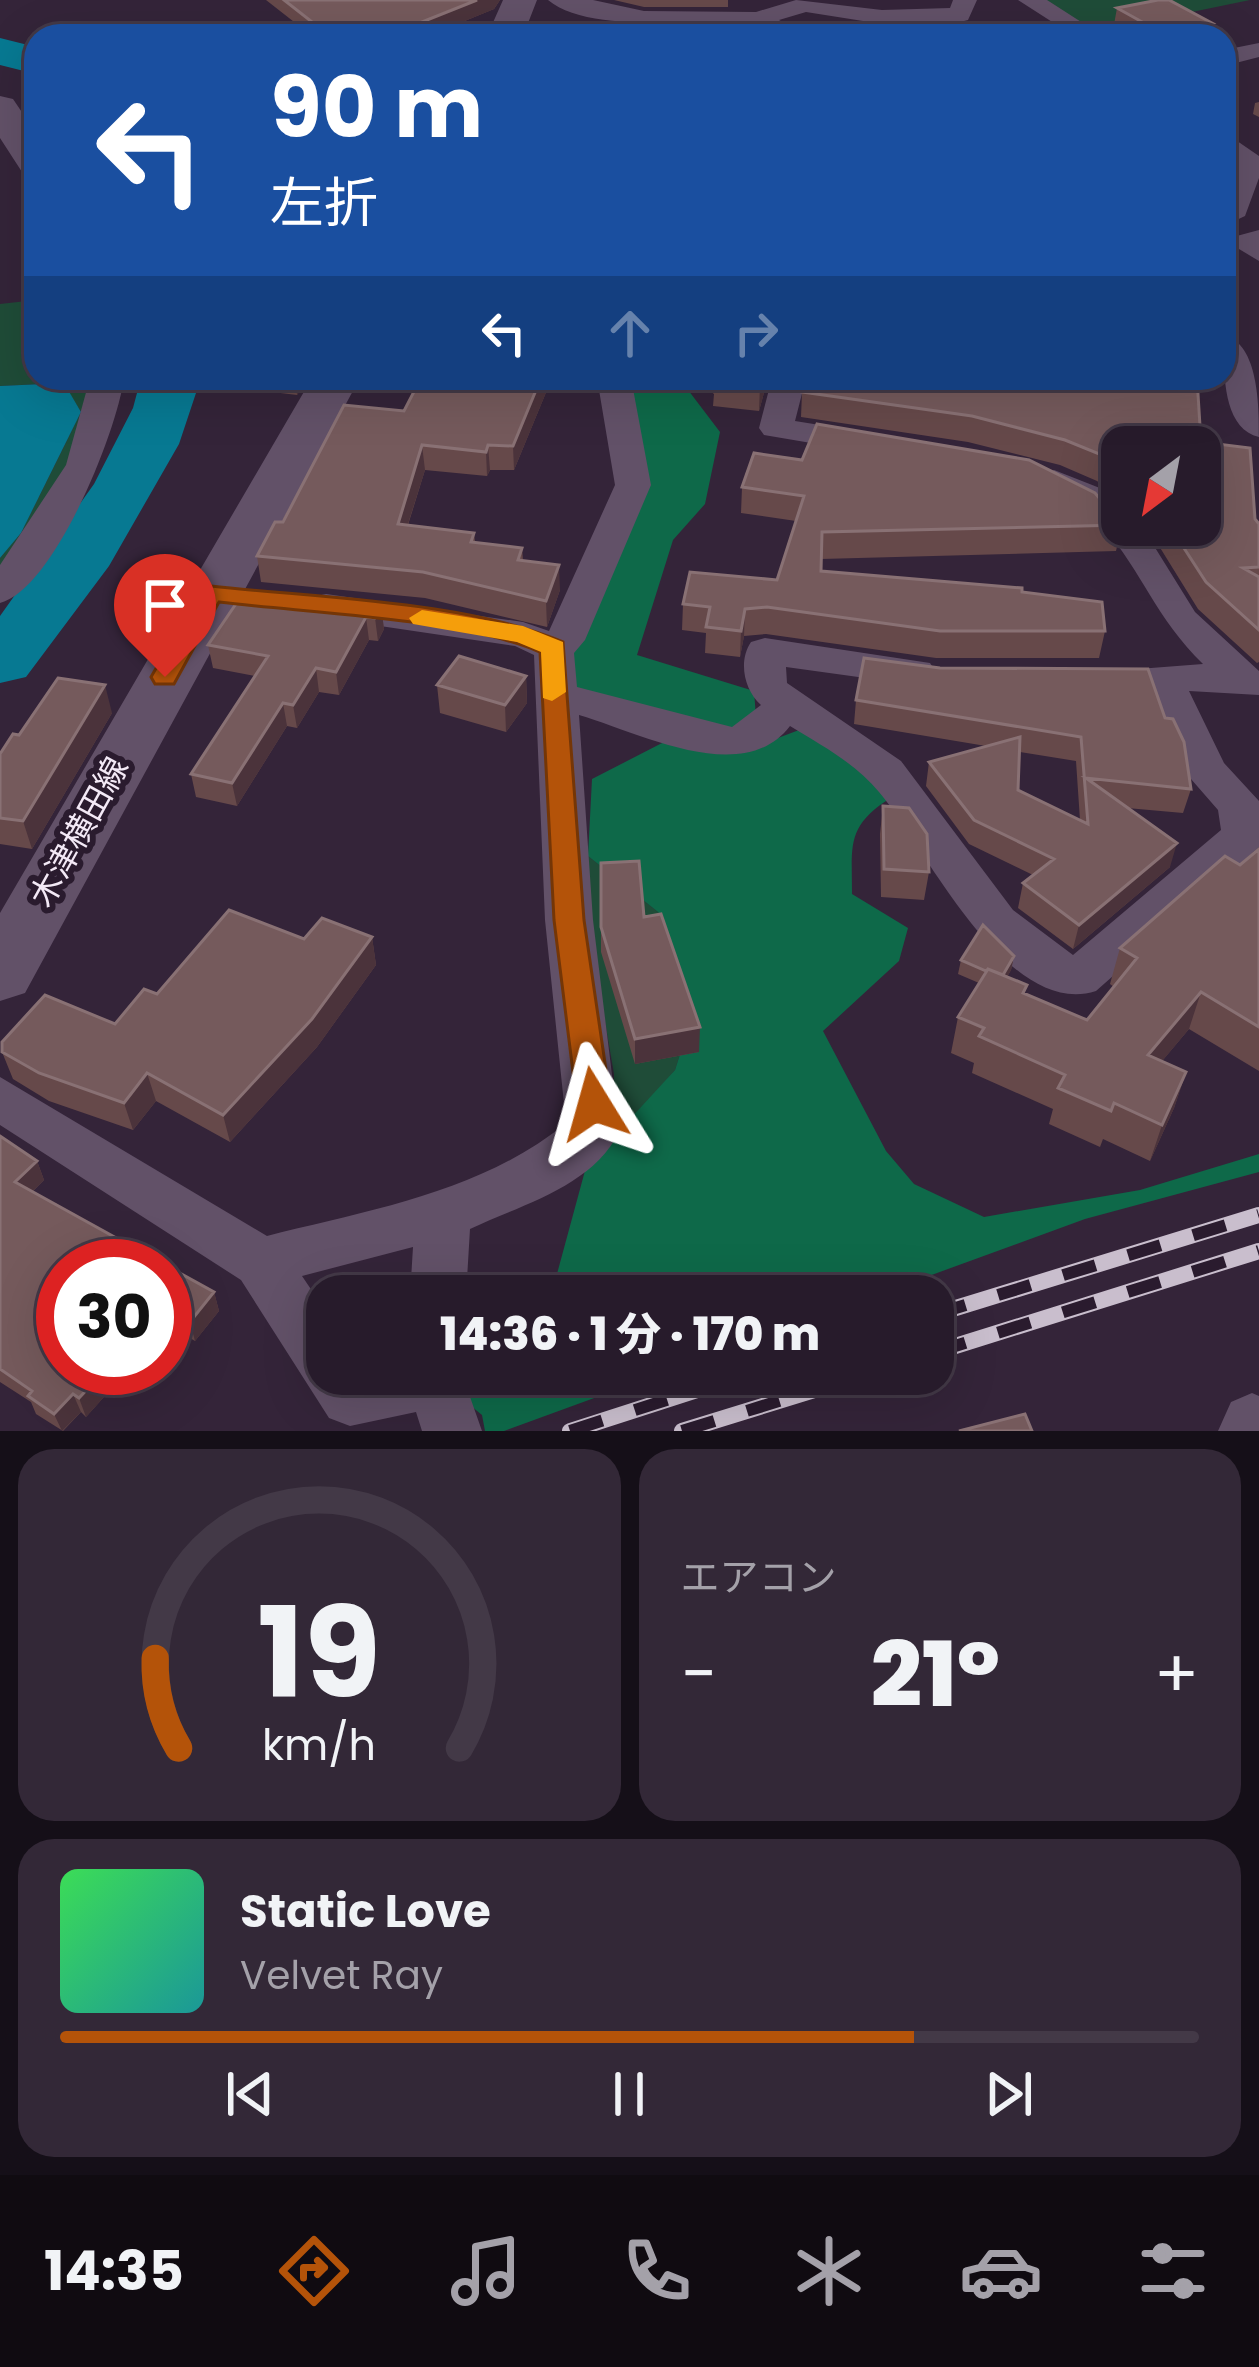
<!DOCTYPE html>
<html lang="ja">
<head>
<meta charset="utf-8">
<style>
  body { margin:0; font-family:Poppins,"Noto Sans JP",sans-serif; background:#332837; color:#f1f3f6; height:100vh; display:flex; flex-direction:column; font-size:45px; white-space:nowrap }
  * { box-sizing:border-box; margin:0 }
  p { font-size:39px; color:#a4a1a9 }
  .icon { flex:none; width:66px; height:66px; fill:none; stroke:currentColor; stroke-width:2; stroke-linecap:round; stroke-linejoin:round }
  .map { position:relative; height:1431px; overflow:hidden }
  .drawer { display:flex; flex-direction:column; gap:18px; padding:18px; background:#150f18; flex:1 }
  .drawer>* { flex:none }
  .hud { position:absolute; left:24px; top:24px; width:1212px; height:366px; border-radius:36px; box-shadow:0 12px 48px #0002,0 0 0 3px #433947; background:#1a4fa0; color:#fff; overflow:hidden }
  .needle { width:78px; rotate:212deg }
  .tools { position:absolute; left:1101px; top:426px; display:grid; gap:24px }
  .tools a { display:grid; place-items:center; width:120px; height:120px; border-radius:24px; background:#271b2b; box-shadow:0 12px 48px #0002,0 0 0 3px #433947; font-size:60px }
  .speed { position:absolute; left:36px; top:1239px; display:flex; gap:24px; font-size:60px; font-weight:700; text-align:center }
  .speed>* { display:grid; place-content:center; width:156px; height:156px; border-radius:50%; background:#271b2b; box-shadow:0 12px 48px #0002,0 0 0 3px #433947; line-height:1 }
  .speed .limit { border:18px solid #d22; background:#fff; color:#111 }
  .pin { position:absolute; display:grid; place-items:center; width:102px; height:102px; color:#fff; margin:-123px -51px; border-radius:50% 50% 50% 0; rotate:-45deg; box-shadow:0 0 12px #0007 }
  .pin .icon { rotate:45deg }
  .me { position:absolute; width:132px; margin:-66px; rotate:352deg; stroke-linejoin:round; filter:drop-shadow(0 0 9px #0008) }
  .turn { display:flex; align-items:center; gap:42px; height:252px; padding:0 48px; font-size:54px }
  .turn .icon { width:156px; height:156px; stroke-width:2.5 }
  .turn b { display:block; font-size:84px; line-height:102px }
  .lanes { display:flex; align-items:center; height:114px; padding:0 48px; background:#0003; justify-content:center; gap:60px; direction:ltr }
  .lanes .off { opacity:.35 }
  .big { font-size:90px; font-weight:800; line-height:1.1 }
  .drawer .card { flex:1; display:flex; flex-direction:column; justify-content:center; gap:18px; min-width:0; padding:0 42px; border-radius:36px; background:#332837 }
  .drawer .dial { align-items:center; gap:0 }
  .dial svg { height:312px; overflow:visible; fill:none; stroke:#433947; stroke-width:7; stroke-linecap:round; text-anchor:middle }
  .dial text { fill:#f1f3f6; stroke:none }
  .song { display:flex; align-items:center; gap:36px }
  .cover { width:144px; height:144px; border-radius:18px; background:linear-gradient(135deg,hsl(130 70% 55%),hsl(180 70% 35%)) }
  .played { height:12px; border-radius:6px; background:linear-gradient(90deg,#b45309 75%,#433947 75%) }
  .keys { display:flex; justify-content:space-around; direction:ltr }
  .heat { display:flex; justify-content:space-between; align-items:center; font-size:66px; direction:ltr }
  .drawer .tiles { flex:1; display:grid; gap:18px; grid-template-columns:1fr 1fr }
  .card:last-child { grid-column:span 2 }
  .trip { position:absolute; left:306px; top:1275px; width:648px; height:120px; border-radius:36px; background:#271b2b; box-shadow:0 12px 48px #0002,0 0 0 3px #433947; font-weight:800; line-height:120px; text-align:center }
  .tabs { display:flex; height:192px; justify-content:space-around; align-items:center; background:#100b11; color:#a4a1a9 }
  .tabs .icon { width:84px; height:84px }
  .tabs .selected { color:#b45309 }
  .tabs b { font-size:54px; color:#f1f3f6 }
  .map>svg:first-child { display:block }
  .green { fill:#1f4c38 }
  .forest { fill:#0e6949 }
  .water { fill:#077992 }
  .lines { fill:none; stroke-linecap:round; stroke-linejoin:round }
  .river { fill:#077992; fill-rule:evenodd }
  .street { fill:#625168; fill-rule:evenodd }
  .secondary { fill:#625168; fill-rule:evenodd }
  .rail-casing { stroke:#c9becd; stroke-width:16 }
  .rail { stroke:#2a1b2e; stroke-width:12; stroke-dasharray:34; stroke-linecap:butt }
  .wall { fill:#66494a; fill-rule:evenodd }
  .shaded-wall { fill:#4b333b }
  .building { fill:#755a5c; stroke:#897174; stroke-width:3 }
  .route { fill:#b45309; stroke:#753606; stroke-width:3 }
  .slow { fill:#f59e0b }
  .labels { text-anchor:middle; dominant-baseline:central; stroke-width:12; stroke-linejoin:round; paint-order:stroke }
  .street-label { font-size:33px; fill:#f3e9f6; stroke:#2a1b2e }
</style>
</head>
<body>
<div class="map">
<svg width="1259" height="1431" viewBox="0 0 1259 1431">
  <rect width="100%" height="100%" fill="#342439"/>
  <path class="green" d="M1042,0H1250L1095,32Z
    M36,300V378H90C102,454 41,516 0,576V558L21,533L81,412L63,383L0,386V304Z
    M588,856L663,916L688,1029L675,1070L612,1143L614,1074L584,898Z"/>
  <path class="forest" d="M941,20L951,24L947,36L821,34L862,29L869,21Z
    M624,378H679L720,432L705,504L673,540L637,655L754,691L756,717L735,734L565,686L575,642L644,492Z
    M807,727L892,797C846,826 852,844 852,894L908,928L899,961L823,1031L886,1151L914,1184L984,1217L1140,1190L1259,1154V1172L1085,1219L874,1296H551L586,1167L675,1070L688,1029L663,916L588,856L592,779L664,742L749,749Z
    M481,1374H660L504,1431H485L482,1415L443,1383Z"/>
  <path class="water" d="M64,383L81,412L21,533L0,558V386Z"/>
  <g class="lines">
    <path class="river" d="M0,38L36,47V74L0,65Z
      M141,378H201L179,444L109,566L26,677L0,683V616L94,484L133,408Z"/>
    <path class="street" d="M548,0H593L644,11L756,12L796,0L882,10L950,8L953,0H977L968,20L960,22L882,24L806,12L779,20L806,36C785,36 772,30 752,26C702,17 589,35 548,0Z
      M1018,0H1047L1103,36H1074Z
      M1259,43V57L1224,66V50Z
      M1224,132L1259,156V178L1245,216L1224,226V195L1236,165L1224,154Z
      M1259,230V261L1229,243L1233,237Z
      M1224,335C1259,344 1259,407 1259,437C1220,428 1224,365 1224,335Z
      M90,378H124C117,432 54,589 0,603V565L66,465Z
      M597,378H631L651,485L585,640L574,653L577,687L732,727L761,705C744,690 738,661 751,642L765,638L930,663L936,672L930,681L916,685L786,667L787,683L901,761L1013,910L1073,955L1221,830L1218,810L1184,771L1148,692L1125,688L1119,679L1125,670L1203,664C1155,617 1143,573 1104,528C1086,505 1051,503 1036,481L1054,470L1110,492L1122,504V525H1141L1195,612L1259,671V695L1189,691L1224,763L1259,801V847L1096,991C1006,1020 925,846 879,792C855,763 821,745 790,726C743,788 638,732 579,715L593,920L619,1132C593,1186 521,1205 470,1229L466,1296H410L413,1247L302,1276L327,1313V1374H462L482,1431H422L416,1412L350,1426L329,1418L241,1280L0,1125V1077L267,1236C370,1210 482,1192 566,1123L545,920L534,655L515,646L326,618L312,615L306,606L312,597L326,594L523,622L549,631L615,485Z
      M772,378H806L795,421L870,433L887,443L870,453L764,435L759,428Z
      M1252,1393L1259,1396V1431H1218L1231,1402Z"/>
    <path class="secondary" d="M503,0H537L523,36H487Z
      M0,96L13,99L36,133V176L22,172L0,138Z
      M312,378H360L25,993L0,1001V913Z"/>
    <g class="rail-casing">
      <path id="rail" d="M933,1315L1259,1215
        M933,1353L1259,1251
        M570,1431L747,1374
        M682,1431L866,1374"/>
    </g>
    <use href="#rail" class="rail"/>
  </g>
  <path class="wall" d="M266,0H500L494,9L428,36H312Z
    M614,0H728V7H644Z
    M1117,8L1209,36H1124L1113,30Z
    M1259,102V117L1253,114L1255,103Z
    M254,378H309L297,395L256,390Z
    M421,378H552L514,470H490L487,476L425,470L408,525L474,533L475,542L522,548L523,560L560,590L547,627L425,598L261,582L257,556L283,522L404,411Z
    M707,378H768L759,411L713,406L714,394L706,388Z
    M802,392L1201,442L1259,524V662L1257,663L1198,609L1146,525H1200L1122,447V499L1097,481L1060,465L968,442L801,417Z
    M742,487L1122,525L1116,551L821,559V571L1022,592L1105,631L1099,658H936L766,634L744,636L740,657L705,653L706,633L682,630L683,604L777,580L796,521L741,513Z
    M381,606L384,629L378,641L369,640L339,695L319,692L297,728L287,726L237,806L196,797L191,774L255,676L213,668L208,645Z
    M940,668L1191,789L1183,813L1127,808L1170,867L1073,949L1018,908L1023,883L1033,875L969,844L926,786L929,762L986,746L854,724L856,700ZM1020,752L1076,761L1080,820L1018,790Z
    M526,676L527,703L506,732L440,713L437,685Z
    M112,713L32,849L0,844V754L19,735Z
    M883,806L929,872L924,900L881,897L880,834Z
    M1259,849V1071L1189,1029L1162,1061L1186,1072L1174,1108L1150,1161L1103,1139L1100,1147L1049,1124L1053,1109L972,1073L974,1063L951,1053L958,1017L979,983L958,974L961,960L1014,956L1011,970L1007,977L1025,994L1087,1020L1114,987L1110,984L1120,948L1240,865Z
    M601,863L644,917L699,1052L635,1064L601,952Z
    M372,937L376,965L317,1047L230,1142L156,1101L133,1130L49,1101L13,1079L2,1052L115,1024L157,994L304,939Z
    M0,1136L37,1161L44,1180L32,1192L214,1292L219,1311L195,1341L185,1335L167,1359L165,1358V1266H63V1368H148L142,1375L130,1368L86,1417L81,1412L63,1431L36,1414L31,1402L0,1382Z"/>
  <path class="shaded-wall" d="M477,0H500L494,9L428,36H387Z
    M1212,23L1209,36H1162V33Z
    M295,378H309L297,395Z
    M541,378H552L514,470L513,446Z
    M762,378H768L759,411L760,385Z
    M422,445L425,470L400,549L398,524Z
    M488,445L490,470L487,476L486,452Z
    M559,565L560,590L547,627L546,601Z
    M381,606L384,629L378,641L375,618Z
    M745,609L744,636L740,657L741,631Z
    M366,617L369,640L339,695L336,672Z
    M316,668L319,692L297,728L293,705Z
    M526,676L527,703L506,732L505,705Z
    M105,685L112,713L32,849L23,821Z
    M283,703L287,726L237,806L232,783Z
    M1177,843L1170,867L1073,949L1079,925Z
    M372,937L376,965L317,1047L230,1142L223,1115Z
    M1014,956L1011,970L999,992L1002,977Z
    M1201,992L1189,1029L1137,1091L1148,1055Z
    M700,1027L699,1052L635,1064V1039Z
    M1186,1072L1174,1108L1150,1161L1162,1125Z
    M147,1073L156,1101L133,1130L124,1103Z
    M37,1161L44,1180L22,1201L15,1182Z
    M214,1292L219,1311L195,1341L190,1322Z
    M179,1317L185,1335L167,1359L165,1335Z
    M107,1368H130L86,1417L79,1398Z
    M73,1394L81,1412L62,1431L54,1414Z"/>
  <path class="building" d="M284,0H477L387,36H344L312,22Z
    M1158,0H1169L1212,23L1162,33L1117,8Z
    M421,378H541L513,446L488,445L486,452L422,445L398,524L474,533L471,542L522,548L518,560L559,565L546,601L423,572L257,556L275,522H283L344,405L404,411Z
    M715,378H762L760,385L714,381Z
    M806,378H1197L1201,442L1250,448L1255,519L1259,524V567L1243,568L1259,577V630L1206,582L1169,525H1200V447H1122V468L1102,455L1065,440L972,416L802,392Z
    M817,424L1029,460L1095,493L1122,525L822,532L821,571L1022,588V592L1102,602L1105,631H940L767,607L745,609L741,631L706,627L710,607L683,604L690,572L777,580L804,496L742,487L754,453L802,460Z
    M244,592L381,606L375,618L366,617L336,672L316,668L293,705L283,703L232,783L191,774L268,656L208,645Z
    M459,656L526,676L505,705L437,685Z
    M864,658L940,668L1148,669L1165,718L1173,719L1184,742L1191,789L1086,778L1177,843L1079,925L1023,883L1054,859L974,820L929,762L1020,737L1018,790L1088,824L1081,737L856,700Z
    M58,678L105,685L23,821L0,818V754L13,734L19,735Z
    M883,806L909,808L927,834L929,872L884,869Z
    M1259,849V1027L1201,992L1148,1055L1186,1072L1162,1125L1114,1103L1111,1111L1058,1088L1065,1075L979,1036L984,1028L958,1017L988,969L1027,985L1023,993L1087,1020L1137,958L1120,948L1225,856L1240,865Z
    M639,861L644,917L661,914L700,1027L635,1039L601,927V863Z
    M229,910L304,939L322,918L372,937L312,1019L223,1115L147,1073L124,1103L39,1073L2,1052V1042L45,995L115,1024L144,989L157,994Z
    M983,925L1014,956L1003,975L988,969L986,971L961,960Z
    M0,1136L37,1161L15,1182L214,1292L190,1322L179,1317L165,1335V1266H63V1368H107L79,1398L73,1394L54,1414L28,1396L32,1391L0,1369Z
    M1025,1414L1032,1431H959Z"/>
  <path class="route" d="M211,586C318,598 466,601 563,642L584,920L611,1104L606,1114H582L577,1104L554,920L540,652C462,618 308,613 219,602L174,684H155L151,677L199,594Z"/>
  <path class="slow" d="M422,610L523,626L563,642L566,692L552,701L543,698L541,652L517,642L413,624L409,618Z"/>
  <g class="labels">
    <g class="street-label">
      <text transform="translate(79 832) rotate(-61)">木津横田線</text>
    </g>
  </g>
</svg>
<div class="tools">
<a><svg class="needle" viewBox="-14 -14 28 28"><path d="M0-13l5 13h-10z" fill="#e53935"/><path d="M0 13l5-13h-10z" fill="#a4a1a9"/></svg></a>
</div>
<div class="speed"><div class="limit">30</div></div>
<div class="pin" style="left:165px;top:677px;background:#d93025"><svg class="icon" aria-label="arrive" viewBox="0 0 24 24"><path d="M6 21V4h12l-3 4 3 4H6"/></svg></div>
<svg class="me" style="left:594px;top:1104px" viewBox="-20 -20 40 40"><path d="M0-17L14 15 0 8-14 15z" fill="#b45309" stroke="#fff" stroke-width="4"/></svg>
<div class="trip">14:36 · 1 分 · 170 m</div>
<div class="hud">
<div class="turn"><svg class="icon" aria-label="left" viewBox="0 0 24 24"><path d="M17 20v-9H6M10 6l-5 5 5 5"/></svg><div><b>90 m</b>左折</div></div>
<div class="lanes"><svg class="icon" aria-label="left" viewBox="0 0 24 24"><path d="M17 20v-9H6M10 6l-5 5 5 5"/></svg><svg class="icon off" aria-label="ahead" viewBox="0 0 24 24"><path d="M12 20V5M6 11l6-6 6 6"/></svg><svg class="icon off" aria-label="right" viewBox="0 0 24 24"><path d="M7 20v-9h11M14 6l5 5-5 5"/></svg></div>
</div>
</div>
<section class="drawer">
<div class="tiles">
<div class="card dial"><svg viewBox="0 0 100 80">
<path d="M14 69A42 42 0 1 1 86 69"/>
<path d="M14 69A42 42 0 0 1 8 46" stroke="#b45309"/>
<text x="50" y="56" font-size="32" font-weight="700">19</text>
<text x="50" y="72" font-size="11">km/h</text>
</svg></div>
<div class="card"><p>エアコン</p>
<div class="heat"><a>−</a><b class="big">21°</b><a>+</a></div>
</div>
<div class="card">
<div class="song"><i class="cover"></i><div><b>Static Love</b><p>Velvet Ray</p></div></div>
<div class="played"></div>
<div class="keys"><svg class="icon" aria-label="previous" viewBox="0 0 24 24"><path d="M18 5L8 12l10 7zM5 5v14"/></svg><svg class="icon" aria-label="pause" viewBox="0 0 24 24"><path d="M8 5v14M16 5v14"/></svg><svg class="icon" aria-label="next" viewBox="0 0 24 24"><path d="M6 5l10 7-10 7zM19 5v14"/></svg></div>
</div>
</div>
</section>
<nav class="tabs">
<b>14:35</b>
<svg class="icon selected" aria-label="directions" viewBox="0 0 24 24"><path d="M12 3l9 9-9 9-9-9zM9 14v-3h6M13 9l2 2-2 2"/></svg>
<svg class="icon" aria-label="music" viewBox="0 0 24 24"><path d="M9 18V5l10-2v13"/><circle cx="6" cy="18" r="3"/><circle cx="16" cy="16" r="3"/></svg>
<svg class="icon" aria-label="phone" viewBox="0 0 24 24"><path d="M5 4h4l2 5-3 2q2 4 5 5l2-3 5 2v4C11 20 4 13 5 4z"/></svg>
<svg class="icon" aria-label="climate" viewBox="0 0 24 24"><path d="M12 3v18M4 7l16 10M4 17L20 7"/></svg>
<svg class="icon" aria-label="car" viewBox="0 0 24 24"><path d="M5 17H2v-5l4-1 3-4h7l3 4 3 1v5h-3M9 17h6M6 11h13"/><circle cx="7" cy="17" r="2"/><circle cx="17" cy="17" r="2"/></svg>
<svg class="icon" aria-label="filters" viewBox="0 0 24 24"><path d="M4 7h16M4 17h16"/><circle cx="9" cy="7" r="2"/><circle cx="15" cy="17" r="2"/></svg>
</nav>
</body>
</html>
